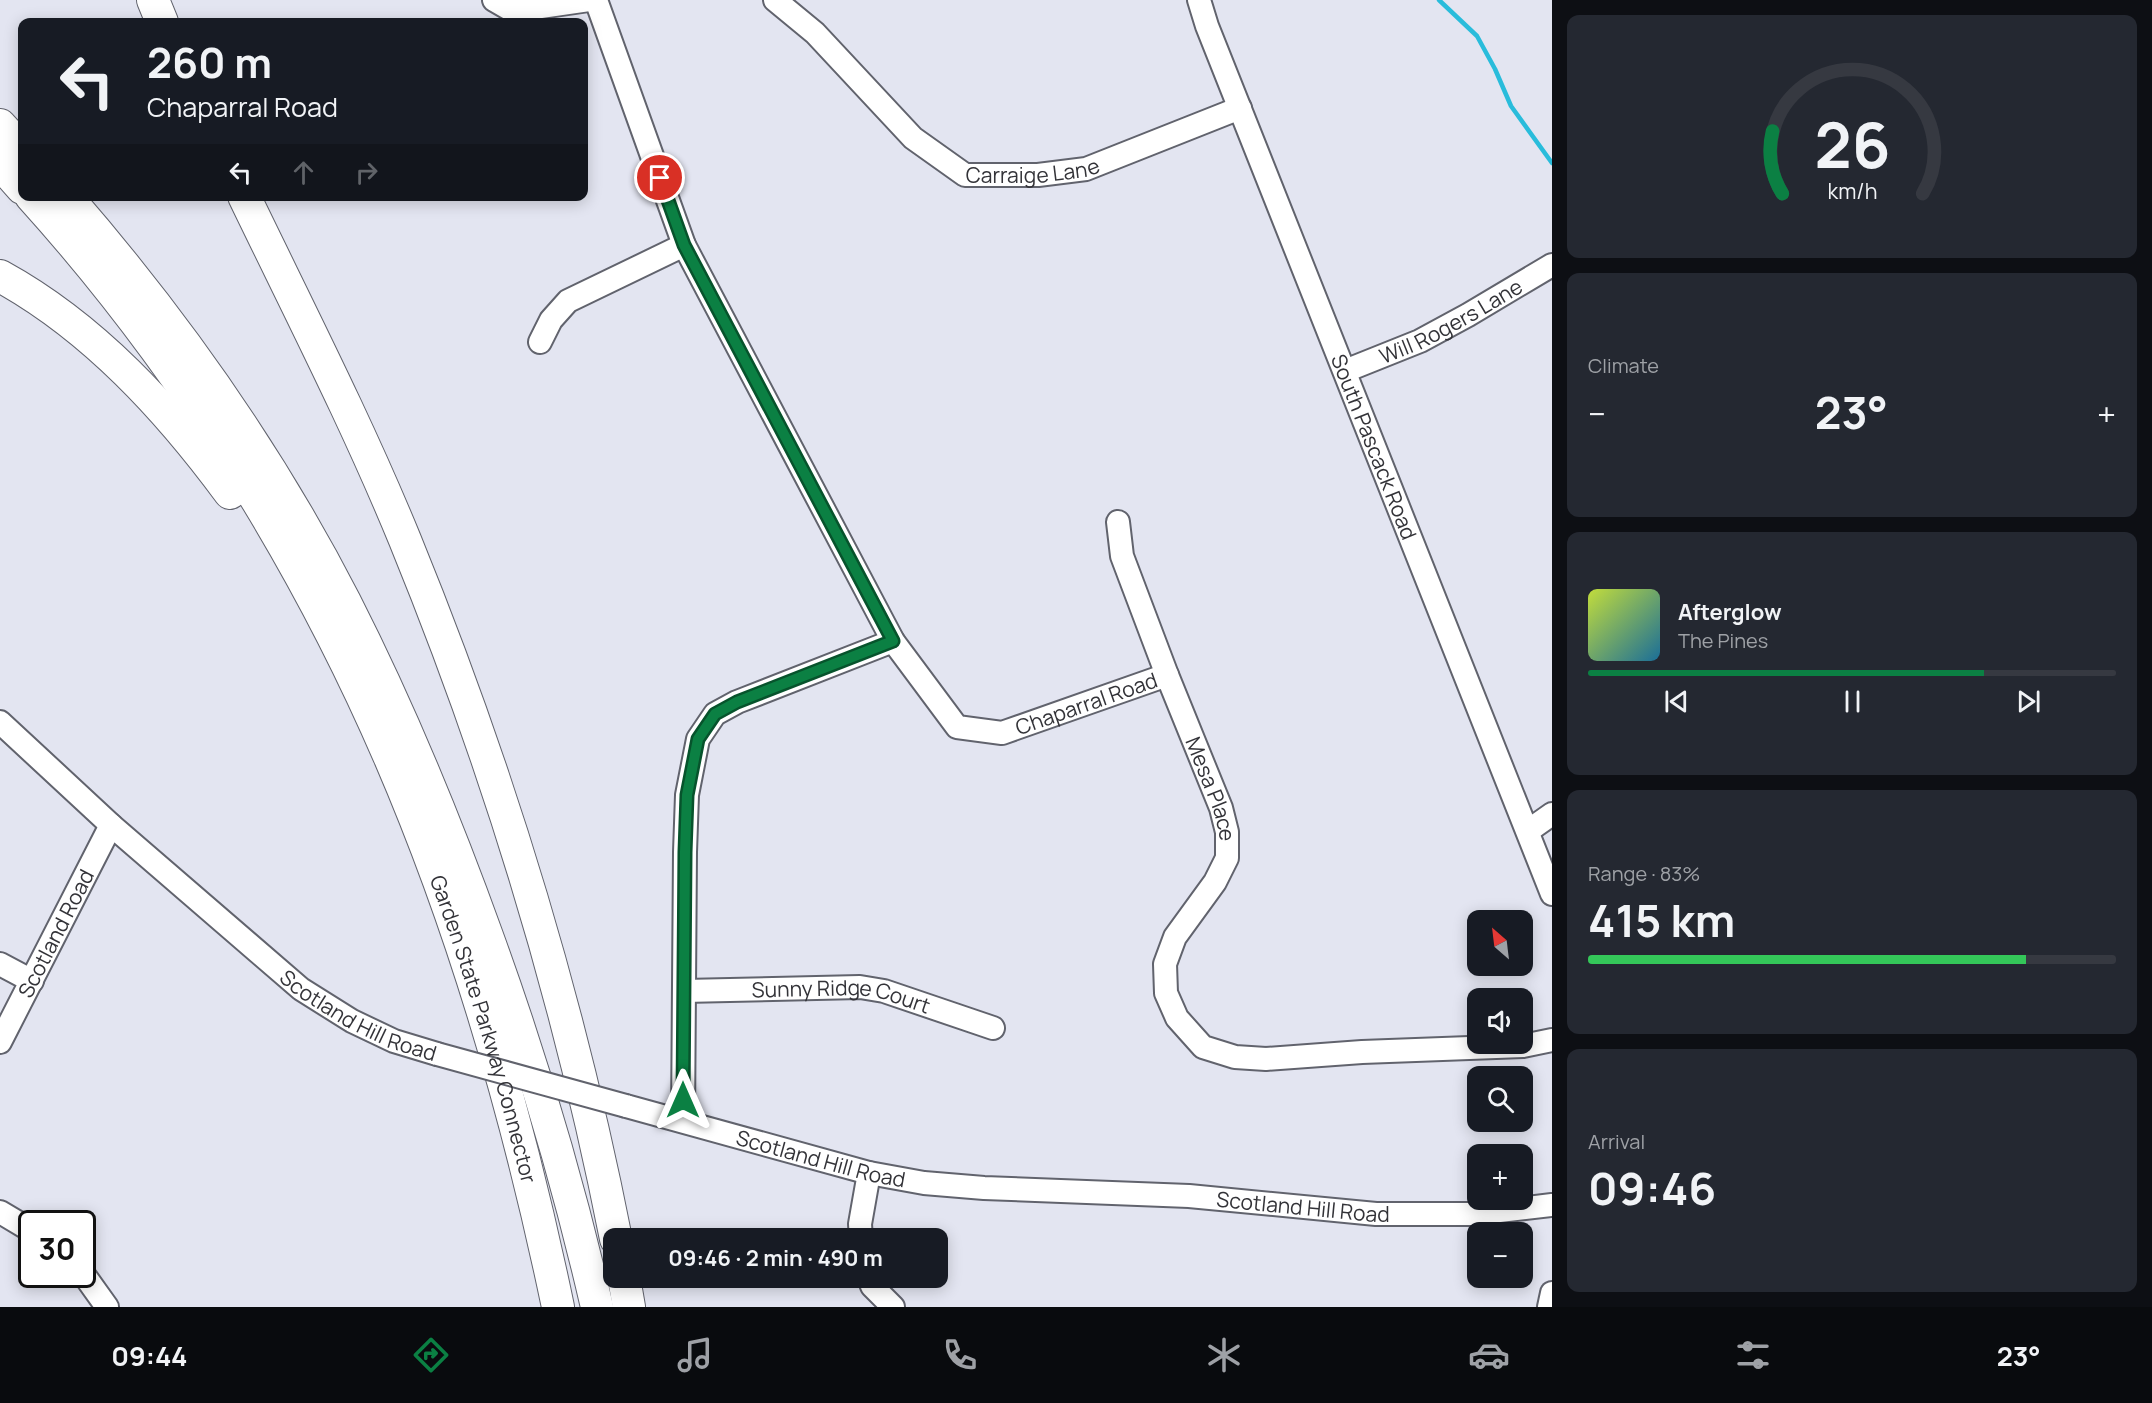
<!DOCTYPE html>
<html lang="en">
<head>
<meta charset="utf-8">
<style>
  body { margin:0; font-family:Manrope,sans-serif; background:#242831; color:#f1f3f6; height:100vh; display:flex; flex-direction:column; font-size:22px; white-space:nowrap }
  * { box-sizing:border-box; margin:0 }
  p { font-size:20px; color:#9ea1a6 }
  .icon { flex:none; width:33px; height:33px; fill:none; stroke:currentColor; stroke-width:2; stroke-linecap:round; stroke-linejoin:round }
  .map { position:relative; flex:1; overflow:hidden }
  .side { display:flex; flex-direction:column; gap:15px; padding:15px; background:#0d0f14; width:600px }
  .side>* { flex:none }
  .top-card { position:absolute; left:18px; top:18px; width:570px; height:183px; border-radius:12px; box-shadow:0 3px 15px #0003; background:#171b24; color:#f1f3f6; overflow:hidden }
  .needle { width:39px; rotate:332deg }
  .tools { position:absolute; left:1467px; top:910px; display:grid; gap:12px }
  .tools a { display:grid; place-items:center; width:66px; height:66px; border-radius:12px; background:#171b24; box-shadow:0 3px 15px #0003; font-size:30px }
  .speed { position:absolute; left:18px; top:1210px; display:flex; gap:12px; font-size:30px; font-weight:700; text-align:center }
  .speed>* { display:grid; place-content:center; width:78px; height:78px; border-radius:50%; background:#171b24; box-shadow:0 3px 15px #0003; line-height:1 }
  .speed .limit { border:3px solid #111; border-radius:9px; background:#fff; color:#111 }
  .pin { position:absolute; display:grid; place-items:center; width:51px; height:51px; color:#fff; margin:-26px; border:3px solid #fff; border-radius:50%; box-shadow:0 2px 6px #0007 }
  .me { position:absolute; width:66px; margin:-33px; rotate:0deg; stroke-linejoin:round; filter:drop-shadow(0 0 4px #0008) }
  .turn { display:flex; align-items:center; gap:21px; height:126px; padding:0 30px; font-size:27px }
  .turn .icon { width:78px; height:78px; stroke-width:2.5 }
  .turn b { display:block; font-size:42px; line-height:51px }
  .lanes { display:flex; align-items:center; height:57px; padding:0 30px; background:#0003; justify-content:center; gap:30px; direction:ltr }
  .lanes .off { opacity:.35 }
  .big { font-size:45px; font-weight:700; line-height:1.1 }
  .side .widget { flex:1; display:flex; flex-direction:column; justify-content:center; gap:9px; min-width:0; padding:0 21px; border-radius:12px; background:#242831 }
  .side .dial { align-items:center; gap:0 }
  .dial svg { height:156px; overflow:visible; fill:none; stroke:#363941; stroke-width:7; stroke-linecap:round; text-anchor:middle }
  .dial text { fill:#f1f3f6; stroke:none }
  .song { display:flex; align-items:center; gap:18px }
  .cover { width:72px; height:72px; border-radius:9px; background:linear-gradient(135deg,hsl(70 70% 55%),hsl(200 70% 35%)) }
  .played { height:6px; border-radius:3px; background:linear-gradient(90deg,#0b8043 75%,#363941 75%) }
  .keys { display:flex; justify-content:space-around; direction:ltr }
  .heat { display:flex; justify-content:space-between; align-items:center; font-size:33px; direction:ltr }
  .charge { height:9px; border-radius:4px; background:linear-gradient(90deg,#34c759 83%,#363941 0) }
  .trip { position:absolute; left:603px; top:1228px; width:345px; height:60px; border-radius:12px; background:#171b24; box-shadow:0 3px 15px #0003; font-weight:700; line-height:60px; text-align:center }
  .tabs { display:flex; height:96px; justify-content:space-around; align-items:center; background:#090b0e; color:#9ea1a6 }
  .tabs .icon { width:42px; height:42px }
  .tabs .on { color:#0b8043 }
  .tabs b { font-size:27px; color:#f1f3f6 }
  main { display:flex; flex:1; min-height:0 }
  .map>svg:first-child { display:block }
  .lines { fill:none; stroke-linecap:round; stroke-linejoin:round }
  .stream { stroke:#29bcdb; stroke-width:4.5 }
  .minor-casing { stroke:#61636d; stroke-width:26 }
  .highway-casing { stroke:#61636d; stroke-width:34 }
  .minor { stroke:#fff; stroke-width:22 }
  .highway { stroke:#fff; stroke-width:32 }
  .minor-bridge-casing { stroke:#61636d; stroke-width:26; stroke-linecap:butt }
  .minor-bridge { stroke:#fff; stroke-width:22 }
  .route-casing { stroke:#07532c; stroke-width:15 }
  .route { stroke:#0b8043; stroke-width:10 }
  .labels { text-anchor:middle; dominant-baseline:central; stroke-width:6; stroke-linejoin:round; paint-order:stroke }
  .street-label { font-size:21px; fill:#333338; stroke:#fff }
</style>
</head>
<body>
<main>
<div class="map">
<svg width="1552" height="1307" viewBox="0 0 1552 1307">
  <rect width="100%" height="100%" fill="#e3e5f1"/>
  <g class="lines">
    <path class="stream" d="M1439,0L1477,36L1495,69L1511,106L1552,163"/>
    <g class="minor-casing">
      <g id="minor">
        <path d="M494,0L513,11L589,0"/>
        <path id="s1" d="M596,0L684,245L893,641L957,727L1002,733L1167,675"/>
        <path id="s2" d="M775,0L815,33L913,138L965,175H1038L1086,169L1240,108"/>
        <path id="s3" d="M1199,0L1207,26L1552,894"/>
        <path d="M540,342L551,320L568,301L684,245"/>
        <path id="s4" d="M1345,371L1420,341L1468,315L1552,265"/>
        <path id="s5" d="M1118,522L1122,556L1167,675L1221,808L1227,832V858L1215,882L1175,937L1165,964L1166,993L1177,1018L1203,1047L1235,1057L1266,1059L1362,1052L1523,1046L1552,1040"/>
        <path id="s6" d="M0,722L111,825L301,989L352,1021L394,1041L437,1054"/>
        <path d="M1528,831L1552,814"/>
        <path d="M0,964L32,981"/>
        <path id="s7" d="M684,991L860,987L884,991L993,1028"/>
        <path id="s8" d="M0,1042L111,825"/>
        <path id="s9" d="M626,1106L869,1173L924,1183L984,1188L1189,1196L1376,1214H1474L1552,1205"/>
        <path d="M683,1121L685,852L687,795L698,739L715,714L737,702L893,641"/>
        <path d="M0,1212L32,1231"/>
        <path d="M861,1239L860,1224L869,1173"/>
        <path d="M82,1272L107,1307"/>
        <path d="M869,1278L872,1286L893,1307"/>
        <path d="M1549,1307L1552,1293"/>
      </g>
    </g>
    <g class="highway-casing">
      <g id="highway">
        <path d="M153,0L162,22"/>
        <path d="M0,125L22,149"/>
        <path d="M0,163L22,188"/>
        <path id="s10" d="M31,196C180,361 302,554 390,758C466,934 519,1120 558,1307"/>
        <path d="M66,196C174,320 270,456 345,602C400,710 446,822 487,936C531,1057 568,1181 597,1307"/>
        <path d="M244,196C299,310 357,423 405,540C497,765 569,1000 616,1239"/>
        <path d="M0,276C93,327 168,409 230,493"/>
        <path d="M624,1278L629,1307"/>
      </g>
    </g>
    <use href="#minor" class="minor"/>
    <use href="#highway" class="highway"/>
    <g class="minor-bridge-casing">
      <path id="minor-bridge" d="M437,1054L626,1106"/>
    </g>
    <use href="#minor-bridge" class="minor-bridge"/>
  </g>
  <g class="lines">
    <g class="route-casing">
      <path id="route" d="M660,178L684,245L893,641L737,702L715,714L698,739L687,795L685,852L683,1100"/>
    </g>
    <use href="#route" class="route"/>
  </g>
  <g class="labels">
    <g class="street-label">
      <text stroke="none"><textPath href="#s2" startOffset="327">Carraige Lane</textPath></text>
      <text stroke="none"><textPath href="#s4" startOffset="117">Will Rogers Lane</textPath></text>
      <text stroke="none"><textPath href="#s3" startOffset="480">South Pascack Road</textPath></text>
      <text stroke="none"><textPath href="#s1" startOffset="950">Chaparral Road</textPath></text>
      <text stroke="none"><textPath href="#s5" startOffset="284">Mesa Place</textPath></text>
      <text stroke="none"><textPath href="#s8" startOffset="122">Scotland Road</textPath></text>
      <text stroke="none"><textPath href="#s7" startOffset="158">Sunny Ridge Court</textPath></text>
      <text stroke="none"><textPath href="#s6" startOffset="466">Scotland Hill Road</textPath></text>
      <text stroke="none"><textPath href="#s10" startOffset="957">Garden State Parkway Connector</textPath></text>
      <text stroke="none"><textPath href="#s9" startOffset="202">Scotland Hill Road</textPath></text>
      <text stroke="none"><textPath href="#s9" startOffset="688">Scotland Hill Road</textPath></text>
    </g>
  </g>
</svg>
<div class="tools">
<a><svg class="needle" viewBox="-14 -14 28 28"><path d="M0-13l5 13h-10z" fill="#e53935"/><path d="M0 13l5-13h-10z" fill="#9ea1a6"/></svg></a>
<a><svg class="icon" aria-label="sound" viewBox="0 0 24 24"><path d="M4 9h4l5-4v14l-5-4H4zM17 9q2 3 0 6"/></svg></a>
<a><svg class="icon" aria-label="search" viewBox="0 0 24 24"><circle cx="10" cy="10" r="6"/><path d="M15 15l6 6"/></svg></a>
<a>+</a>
<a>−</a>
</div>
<div class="speed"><div class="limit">30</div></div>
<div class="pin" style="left:660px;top:178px;background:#d93025"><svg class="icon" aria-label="arrive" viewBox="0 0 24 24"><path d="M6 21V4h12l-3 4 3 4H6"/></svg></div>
<svg class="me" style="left:683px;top:1100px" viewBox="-20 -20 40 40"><path d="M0-17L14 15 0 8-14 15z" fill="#0b8043" stroke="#fff" stroke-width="4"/></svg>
<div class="trip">09:46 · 2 min · 490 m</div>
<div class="top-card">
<div class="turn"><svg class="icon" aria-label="left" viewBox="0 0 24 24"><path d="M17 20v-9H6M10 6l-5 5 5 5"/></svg><div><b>260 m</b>Chaparral Road</div></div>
<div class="lanes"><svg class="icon" aria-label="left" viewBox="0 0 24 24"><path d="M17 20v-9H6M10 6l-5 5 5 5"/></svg><svg class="icon off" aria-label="ahead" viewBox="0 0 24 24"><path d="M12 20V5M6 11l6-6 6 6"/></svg><svg class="icon off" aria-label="right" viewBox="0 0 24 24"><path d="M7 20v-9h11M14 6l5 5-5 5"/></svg></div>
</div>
</div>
<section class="side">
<div class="widget dial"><svg viewBox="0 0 100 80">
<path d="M14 69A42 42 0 1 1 86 69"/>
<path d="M14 69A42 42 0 0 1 9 37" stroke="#0b8043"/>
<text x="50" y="56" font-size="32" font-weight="700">26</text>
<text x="50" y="72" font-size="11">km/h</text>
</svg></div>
<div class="widget"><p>Climate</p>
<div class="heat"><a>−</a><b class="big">23°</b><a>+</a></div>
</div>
<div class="widget">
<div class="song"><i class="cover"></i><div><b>Afterglow</b><p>The Pines</p></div></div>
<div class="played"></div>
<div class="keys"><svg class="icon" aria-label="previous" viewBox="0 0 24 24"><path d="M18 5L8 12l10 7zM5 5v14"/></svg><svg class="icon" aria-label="pause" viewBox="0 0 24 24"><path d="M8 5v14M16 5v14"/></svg><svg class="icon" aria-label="next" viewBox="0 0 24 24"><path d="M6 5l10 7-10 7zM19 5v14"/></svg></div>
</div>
<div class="widget"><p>Range · 83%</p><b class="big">415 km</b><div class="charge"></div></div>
<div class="widget"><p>Arrival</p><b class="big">09:46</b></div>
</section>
</main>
<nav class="tabs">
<b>09:44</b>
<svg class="icon on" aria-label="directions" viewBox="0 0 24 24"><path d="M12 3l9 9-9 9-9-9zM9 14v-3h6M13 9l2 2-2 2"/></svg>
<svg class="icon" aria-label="music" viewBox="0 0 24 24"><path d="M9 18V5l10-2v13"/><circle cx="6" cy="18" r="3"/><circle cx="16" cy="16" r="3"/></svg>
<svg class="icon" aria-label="phone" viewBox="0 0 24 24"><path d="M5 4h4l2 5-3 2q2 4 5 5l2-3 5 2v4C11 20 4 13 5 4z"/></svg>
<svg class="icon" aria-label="climate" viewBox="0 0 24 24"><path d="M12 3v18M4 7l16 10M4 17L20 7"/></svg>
<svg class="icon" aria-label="car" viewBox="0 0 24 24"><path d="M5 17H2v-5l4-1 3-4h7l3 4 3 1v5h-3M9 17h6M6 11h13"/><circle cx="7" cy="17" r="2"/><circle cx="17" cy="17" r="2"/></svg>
<svg class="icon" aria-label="filters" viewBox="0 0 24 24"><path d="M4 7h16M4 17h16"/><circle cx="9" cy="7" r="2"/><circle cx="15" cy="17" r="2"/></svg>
<b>23°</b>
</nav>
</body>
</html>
